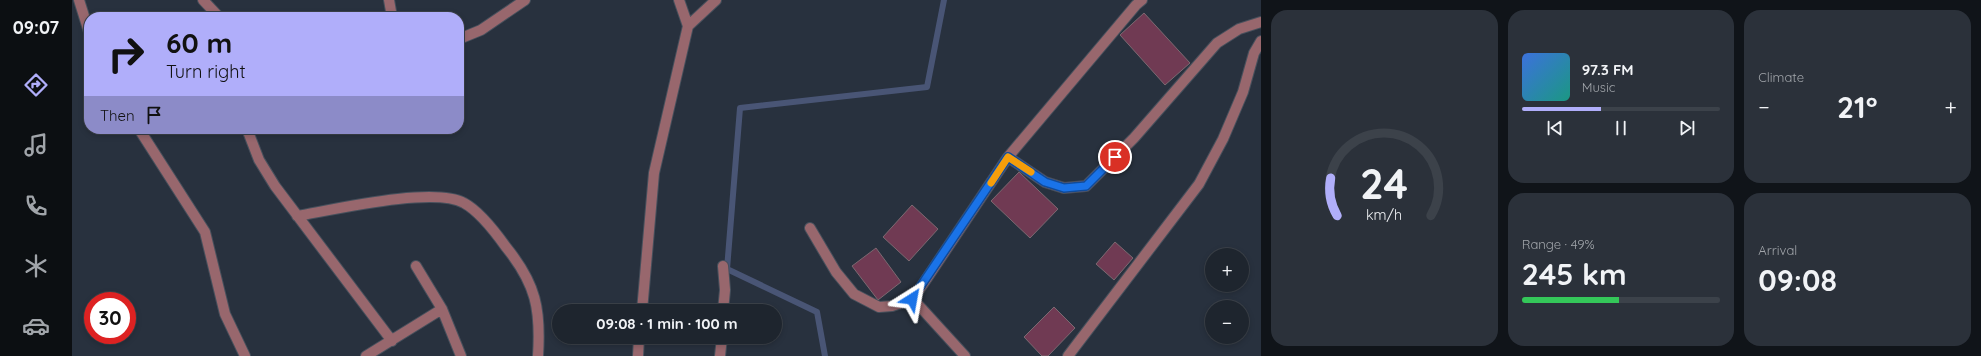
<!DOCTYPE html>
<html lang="en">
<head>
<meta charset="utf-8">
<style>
  body { margin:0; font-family:Quicksand,sans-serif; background:#2b313a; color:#f1f3f6; height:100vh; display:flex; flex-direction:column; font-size:15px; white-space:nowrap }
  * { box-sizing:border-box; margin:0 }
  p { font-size:13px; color:#a1a5aa }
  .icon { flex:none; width:22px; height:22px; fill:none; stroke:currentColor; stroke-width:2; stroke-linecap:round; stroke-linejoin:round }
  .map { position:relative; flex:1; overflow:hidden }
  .drawer { display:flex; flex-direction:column; gap:10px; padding:10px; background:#101419; width:720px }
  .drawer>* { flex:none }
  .top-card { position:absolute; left:12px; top:12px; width:380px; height:122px; border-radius:16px; box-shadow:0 2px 6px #0003,0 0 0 1px #3c424a; background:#b0aefa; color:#111; overflow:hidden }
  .fabs { position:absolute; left:1133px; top:248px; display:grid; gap:8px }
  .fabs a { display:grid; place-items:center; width:44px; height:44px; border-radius:50%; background:#1e252e; box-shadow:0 2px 6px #0003,0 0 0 1px #3c424a; font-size:20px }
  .speed { position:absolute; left:12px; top:292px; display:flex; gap:8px; font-size:20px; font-weight:700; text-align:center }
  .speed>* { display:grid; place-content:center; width:52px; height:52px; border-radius:50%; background:#1e252e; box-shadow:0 2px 6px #0003,0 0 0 1px #3c424a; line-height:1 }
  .speed .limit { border:6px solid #d22; background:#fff; color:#111 }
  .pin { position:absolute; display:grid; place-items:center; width:34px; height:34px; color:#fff; margin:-17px; border:2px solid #fff; border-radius:50%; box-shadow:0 1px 4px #0007 }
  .me { position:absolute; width:44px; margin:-22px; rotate:34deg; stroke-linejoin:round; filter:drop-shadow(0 0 3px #0008) }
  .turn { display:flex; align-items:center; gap:14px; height:84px; padding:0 16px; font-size:18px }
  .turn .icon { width:52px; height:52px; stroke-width:2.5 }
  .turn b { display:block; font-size:28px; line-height:34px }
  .then { display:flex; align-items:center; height:38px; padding:0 16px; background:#0003; gap:8px; font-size:15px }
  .big { font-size:30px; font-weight:700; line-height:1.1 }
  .drawer .widget { flex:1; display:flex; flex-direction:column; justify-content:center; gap:6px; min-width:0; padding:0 14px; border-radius:16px; background:#2b313a }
  .drawer .dial { align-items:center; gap:0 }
  .dial svg { height:104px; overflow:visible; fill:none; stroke:#3c424a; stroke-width:7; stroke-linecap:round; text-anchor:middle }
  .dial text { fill:#f1f3f6; stroke:none }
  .song { display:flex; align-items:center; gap:12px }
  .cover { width:48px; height:48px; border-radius:6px; background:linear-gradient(135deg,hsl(220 70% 55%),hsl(170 70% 35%)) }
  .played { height:4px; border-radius:2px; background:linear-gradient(90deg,#b0aefa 40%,#3c424a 40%) }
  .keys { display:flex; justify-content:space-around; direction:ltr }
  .heat { display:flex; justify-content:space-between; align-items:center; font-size:22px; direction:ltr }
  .charge { height:6px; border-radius:3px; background:linear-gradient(90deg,#34c759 49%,#3c424a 0) }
  .drawer .tiles { flex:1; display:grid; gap:10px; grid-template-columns:repeat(3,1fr) }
  .widget:first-child { grid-row:span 2 }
  .trip { position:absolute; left:480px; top:304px; width:230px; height:40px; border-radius:20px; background:#1e252e; box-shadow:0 2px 6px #0003,0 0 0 1px #3c424a; font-weight:700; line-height:40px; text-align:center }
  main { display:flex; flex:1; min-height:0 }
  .tab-bar { display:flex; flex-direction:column; width:72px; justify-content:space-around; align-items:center; background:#0c0f12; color:#a1a5aa }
  .tab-bar .icon { width:28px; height:28px }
  .tab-bar .active { color:#b0aefa }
  .tab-bar b { font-size:18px; color:#f1f3f6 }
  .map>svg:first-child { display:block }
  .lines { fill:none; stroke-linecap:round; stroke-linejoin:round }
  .stream { stroke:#495575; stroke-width:6 }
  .building { fill:#703a53; stroke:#7c6971 }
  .minor-casing { stroke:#47505c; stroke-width:12 }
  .minor { stroke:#98676d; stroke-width:10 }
  .route-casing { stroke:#114b97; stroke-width:10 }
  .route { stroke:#1a73e8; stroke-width:7 }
  .slow { stroke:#f59e0b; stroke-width:7 }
</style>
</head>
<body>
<main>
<nav class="tab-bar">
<b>09:07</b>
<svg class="icon active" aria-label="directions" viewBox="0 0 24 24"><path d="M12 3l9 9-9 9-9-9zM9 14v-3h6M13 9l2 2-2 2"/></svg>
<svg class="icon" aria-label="music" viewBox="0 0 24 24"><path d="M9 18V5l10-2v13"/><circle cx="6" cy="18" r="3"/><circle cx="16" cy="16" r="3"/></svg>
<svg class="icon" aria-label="phone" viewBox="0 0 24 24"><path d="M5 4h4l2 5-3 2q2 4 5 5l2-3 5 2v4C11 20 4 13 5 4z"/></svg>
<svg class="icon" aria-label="climate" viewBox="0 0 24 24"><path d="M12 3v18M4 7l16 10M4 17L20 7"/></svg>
<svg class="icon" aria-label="car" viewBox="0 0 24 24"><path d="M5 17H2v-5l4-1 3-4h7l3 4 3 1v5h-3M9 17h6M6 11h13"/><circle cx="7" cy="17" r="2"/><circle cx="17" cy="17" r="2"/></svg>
</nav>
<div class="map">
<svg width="1189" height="356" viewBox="0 0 1189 356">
  <rect width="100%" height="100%" fill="#28313e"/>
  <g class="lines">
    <path class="stream" d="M753,356L745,312L655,269L668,108L855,87L872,0"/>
  </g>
  <path class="building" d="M1072,13L1118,63L1093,85L1048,35Z
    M947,172L986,209L958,238L919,201Z
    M840,205L866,229L837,261L811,237Z
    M1043,242L1061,258L1042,280L1024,264Z
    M804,248L829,282L806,300L780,266Z
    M982,307L1003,328L976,356H970L952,337Z"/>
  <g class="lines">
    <g class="minor-casing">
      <path id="minor" d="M7,0L17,32
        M131,0L147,17
        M317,0L320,17
        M616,26L644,0
        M387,39L409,30L453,0
        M67,129L133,232L153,314L173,356
        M175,129L187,160L203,186L320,341
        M936,157L973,182L992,188L1014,186L1062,138L1145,43L1167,29L1189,22
        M225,216C260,210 362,186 392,203C407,211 424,233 434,247C464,284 469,309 466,356
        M738,228L764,272L782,294L807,307L820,306L841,299L936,157L1064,5L1070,0
        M344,266L370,309L389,356
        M651,266L653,290L651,311
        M841,299L893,356
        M570,311L582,173L616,26L607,0
        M294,356L370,309
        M566,356L567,337
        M648,356L650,337
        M996,356L1127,184L1151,139L1171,92L1182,53L1189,41"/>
    </g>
    <use href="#minor" class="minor"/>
  </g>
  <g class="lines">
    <g class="route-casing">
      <path id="route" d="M840,299L936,157L973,182L992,188L1014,186L1043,157"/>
    </g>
    <use href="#route" class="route"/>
    <path class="slow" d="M919,183L936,157L959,172"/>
  </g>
</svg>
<div class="fabs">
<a>+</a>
<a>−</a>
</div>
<div class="speed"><div class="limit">30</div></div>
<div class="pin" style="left:1043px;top:157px;background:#d93025"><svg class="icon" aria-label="arrive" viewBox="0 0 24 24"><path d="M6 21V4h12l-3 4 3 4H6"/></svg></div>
<svg class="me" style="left:840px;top:299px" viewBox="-20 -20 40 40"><path d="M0-17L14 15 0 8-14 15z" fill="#1a73e8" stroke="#fff" stroke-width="4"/></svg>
<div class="trip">09:08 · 1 min · 100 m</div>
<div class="top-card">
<div class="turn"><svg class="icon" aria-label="right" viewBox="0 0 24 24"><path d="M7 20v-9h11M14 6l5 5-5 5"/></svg><div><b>60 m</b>Turn right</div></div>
<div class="then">Then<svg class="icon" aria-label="arrive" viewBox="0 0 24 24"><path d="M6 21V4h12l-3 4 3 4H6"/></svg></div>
</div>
</div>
<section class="drawer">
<div class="tiles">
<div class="widget dial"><svg viewBox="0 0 100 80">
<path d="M14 69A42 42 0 1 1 86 69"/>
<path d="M14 69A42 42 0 0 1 9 40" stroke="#b0aefa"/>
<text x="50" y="56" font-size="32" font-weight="700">24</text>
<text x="50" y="72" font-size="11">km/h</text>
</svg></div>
<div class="widget">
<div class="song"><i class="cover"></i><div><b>97.3 FM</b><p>Music</p></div></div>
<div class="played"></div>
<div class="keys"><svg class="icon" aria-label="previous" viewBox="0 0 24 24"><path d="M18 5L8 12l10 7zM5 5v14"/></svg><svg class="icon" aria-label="pause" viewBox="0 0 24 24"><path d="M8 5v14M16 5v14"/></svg><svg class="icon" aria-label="next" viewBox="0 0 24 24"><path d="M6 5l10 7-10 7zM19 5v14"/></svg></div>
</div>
<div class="widget"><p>Climate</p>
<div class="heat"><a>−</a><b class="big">21°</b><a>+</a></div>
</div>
<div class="widget"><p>Range · 49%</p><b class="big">245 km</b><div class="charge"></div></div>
<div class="widget"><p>Arrival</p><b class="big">09:08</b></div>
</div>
</section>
</main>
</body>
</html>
